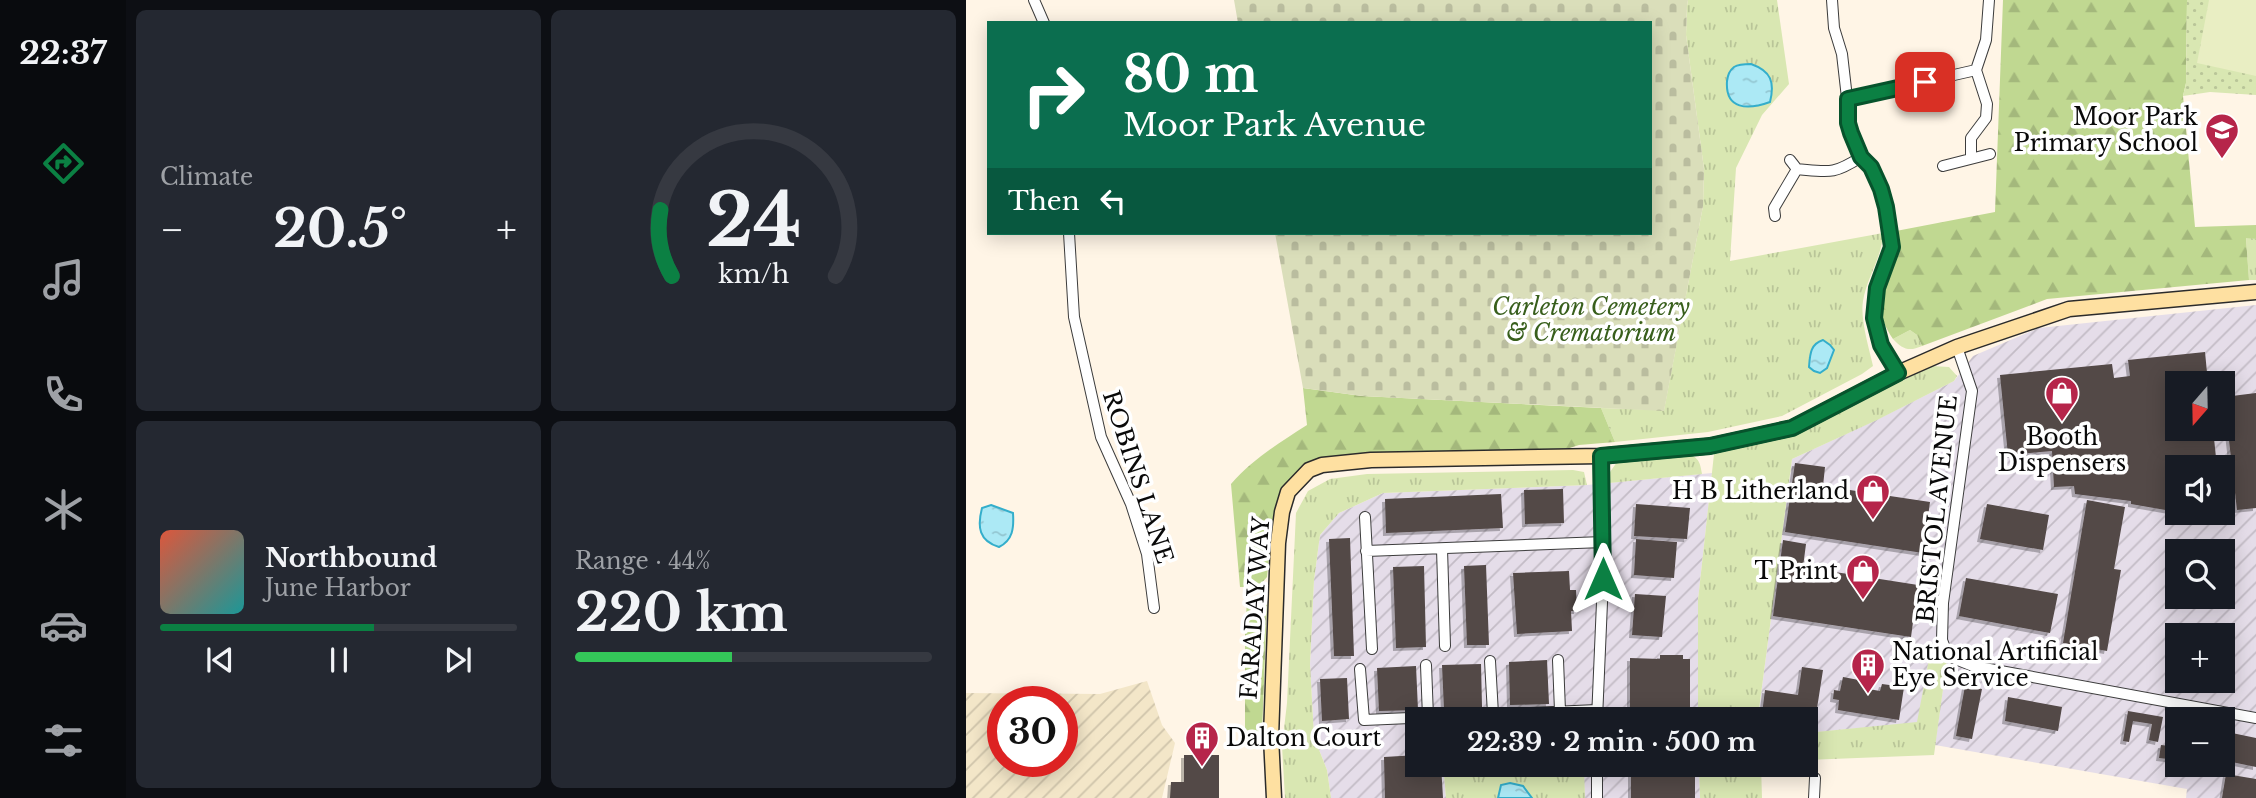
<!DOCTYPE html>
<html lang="en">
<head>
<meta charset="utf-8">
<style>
  body { margin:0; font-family:"Libre Baskerville",serif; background:#242831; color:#f1f3f6; height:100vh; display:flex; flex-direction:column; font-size:26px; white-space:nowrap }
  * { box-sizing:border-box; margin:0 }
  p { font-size:23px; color:#9ea1a6 }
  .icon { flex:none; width:38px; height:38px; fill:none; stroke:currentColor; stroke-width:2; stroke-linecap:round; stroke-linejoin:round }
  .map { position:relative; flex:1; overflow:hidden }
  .side { display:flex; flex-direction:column; gap:10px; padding:10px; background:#0d0f14; width:840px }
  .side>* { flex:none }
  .banner { position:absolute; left:21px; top:21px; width:665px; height:214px; border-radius:0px; box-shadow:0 4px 18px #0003; background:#0b6e4f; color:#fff; overflow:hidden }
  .needle { width:46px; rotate:200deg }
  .controls { position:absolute; left:1199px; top:371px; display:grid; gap:14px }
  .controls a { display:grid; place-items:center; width:70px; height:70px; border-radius:0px; background:#171b24; box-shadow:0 4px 18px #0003; font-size:35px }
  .speed { position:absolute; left:21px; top:686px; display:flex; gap:14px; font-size:35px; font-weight:700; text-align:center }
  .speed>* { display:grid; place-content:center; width:91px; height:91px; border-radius:50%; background:#171b24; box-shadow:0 4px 18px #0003; line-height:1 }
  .speed .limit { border:10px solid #d22; background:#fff; color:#111 }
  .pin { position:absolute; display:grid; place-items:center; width:60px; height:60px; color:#fff; margin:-30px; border-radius:14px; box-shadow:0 4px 10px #0006 }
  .me { position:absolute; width:77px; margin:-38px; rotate:0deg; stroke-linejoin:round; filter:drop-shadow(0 0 5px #0008) }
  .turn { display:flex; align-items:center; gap:24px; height:147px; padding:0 21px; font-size:32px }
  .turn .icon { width:91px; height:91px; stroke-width:2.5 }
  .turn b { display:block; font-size:49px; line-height:60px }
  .then { display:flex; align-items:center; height:66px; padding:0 21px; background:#0003; gap:14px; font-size:26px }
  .big { font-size:52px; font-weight:800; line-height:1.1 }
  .side .card { flex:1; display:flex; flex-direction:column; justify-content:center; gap:10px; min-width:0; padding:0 24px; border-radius:10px; background:#242831 }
  .side .dial { align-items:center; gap:0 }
  .dial svg { height:182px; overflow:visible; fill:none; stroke:#363941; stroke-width:7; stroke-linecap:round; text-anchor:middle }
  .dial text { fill:#f1f3f6; stroke:none }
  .song { display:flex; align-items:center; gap:21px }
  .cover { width:84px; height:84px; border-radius:10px; background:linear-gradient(135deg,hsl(10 70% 55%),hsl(180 70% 35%)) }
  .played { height:7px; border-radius:4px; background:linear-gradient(90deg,#0b8043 60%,#363941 60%) }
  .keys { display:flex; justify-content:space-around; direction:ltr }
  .heat { display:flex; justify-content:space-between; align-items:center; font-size:38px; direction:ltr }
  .charge { height:10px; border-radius:5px; background:linear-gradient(90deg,#34c759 44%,#363941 0) }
  .side .tiles { flex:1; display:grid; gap:10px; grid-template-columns:repeat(2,1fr) }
  .trip { position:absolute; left:439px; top:707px; width:413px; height:70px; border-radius:0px; background:#171b24; box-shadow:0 4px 18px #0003; font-weight:800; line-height:70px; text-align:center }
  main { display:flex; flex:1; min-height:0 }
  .tabs { display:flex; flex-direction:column; width:126px; justify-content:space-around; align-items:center; background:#090b0e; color:#9ea1a6 }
  .tabs .icon { width:49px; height:49px }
  .tabs .on { color:#0b8043 }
  .tabs b { font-size:32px; color:#f1f3f6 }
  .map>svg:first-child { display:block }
  .industrial { fill:url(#industrial-furrows); fill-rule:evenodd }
  .farmland { fill:url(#farmland-furrows); fill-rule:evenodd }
  .grass { fill:url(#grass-tufts) }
  .forest { fill:url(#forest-firs) }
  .cemetery { fill:url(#cemetery-stones) }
  .park { fill:url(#park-dots) }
  .pitch { fill:#e9eec3 }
  .water { fill:url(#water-ripples); stroke:#34aecb; stroke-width:2 }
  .building { fill:#524846; filter:url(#shadow) }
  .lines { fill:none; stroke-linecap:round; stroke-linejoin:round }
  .street-casing { stroke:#3c3c3c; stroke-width:12 }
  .secondary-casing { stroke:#2b2b2b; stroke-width:17 }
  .street { stroke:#fff; stroke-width:10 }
  .secondary { stroke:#fee0a1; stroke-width:14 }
  .route-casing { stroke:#07532c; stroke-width:18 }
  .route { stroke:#0b8043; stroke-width:12 }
  .labels { text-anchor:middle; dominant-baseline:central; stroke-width:7; stroke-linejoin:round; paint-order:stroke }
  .poi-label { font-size:23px; fill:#090909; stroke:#fff; text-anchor:end }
  .park-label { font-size:23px; font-style:italic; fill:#385f1c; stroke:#fff }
  .street-label { font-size:23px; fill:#090909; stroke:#fff }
</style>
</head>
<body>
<main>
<nav class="tabs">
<b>22:37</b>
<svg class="icon on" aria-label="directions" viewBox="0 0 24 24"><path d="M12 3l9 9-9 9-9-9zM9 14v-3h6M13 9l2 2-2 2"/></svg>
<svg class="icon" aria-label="music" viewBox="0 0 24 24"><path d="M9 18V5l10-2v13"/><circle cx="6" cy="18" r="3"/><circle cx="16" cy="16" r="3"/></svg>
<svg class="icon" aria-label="phone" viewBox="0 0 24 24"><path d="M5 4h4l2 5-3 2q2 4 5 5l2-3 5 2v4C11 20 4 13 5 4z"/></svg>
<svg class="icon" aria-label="climate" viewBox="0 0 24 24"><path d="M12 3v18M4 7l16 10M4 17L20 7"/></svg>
<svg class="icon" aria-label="car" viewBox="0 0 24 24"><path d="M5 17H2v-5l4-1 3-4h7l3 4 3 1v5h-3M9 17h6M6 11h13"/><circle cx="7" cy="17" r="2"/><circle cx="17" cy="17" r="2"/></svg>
<svg class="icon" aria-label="filters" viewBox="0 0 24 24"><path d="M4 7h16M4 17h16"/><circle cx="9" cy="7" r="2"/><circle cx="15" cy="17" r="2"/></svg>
</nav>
<section class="side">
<div class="tiles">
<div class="card"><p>Climate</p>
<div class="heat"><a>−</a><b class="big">20.5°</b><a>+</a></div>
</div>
<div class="card dial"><svg viewBox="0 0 100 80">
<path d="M14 69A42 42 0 1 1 86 69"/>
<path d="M14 69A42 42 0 0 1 9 40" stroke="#0b8043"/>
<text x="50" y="56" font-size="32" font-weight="700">24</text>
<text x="50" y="72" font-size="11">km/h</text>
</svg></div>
<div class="card">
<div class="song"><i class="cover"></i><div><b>Northbound</b><p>June Harbor</p></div></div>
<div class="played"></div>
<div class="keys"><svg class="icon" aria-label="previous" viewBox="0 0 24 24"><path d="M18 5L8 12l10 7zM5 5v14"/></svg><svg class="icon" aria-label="pause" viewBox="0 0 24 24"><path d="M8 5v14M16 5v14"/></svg><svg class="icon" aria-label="next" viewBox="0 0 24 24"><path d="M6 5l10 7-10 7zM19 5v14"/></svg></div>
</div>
<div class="card"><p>Range · 44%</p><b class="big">220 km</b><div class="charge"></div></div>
</div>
</section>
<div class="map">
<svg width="1290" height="798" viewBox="0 0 1290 798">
  <defs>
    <pattern id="industrial-furrows" width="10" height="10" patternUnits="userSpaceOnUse" patternTransform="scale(1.75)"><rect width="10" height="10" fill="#e5dde9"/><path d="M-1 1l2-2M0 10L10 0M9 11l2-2" fill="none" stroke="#c3bcc6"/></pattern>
    <pattern id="farmland-furrows" width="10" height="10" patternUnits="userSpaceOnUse" patternTransform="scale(1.75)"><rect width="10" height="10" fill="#f3e6c8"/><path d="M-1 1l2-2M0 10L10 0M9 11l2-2" fill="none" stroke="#cfc4aa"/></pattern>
    <pattern id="grass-tufts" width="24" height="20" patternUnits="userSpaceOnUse" patternTransform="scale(1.75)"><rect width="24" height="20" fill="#d9e7b2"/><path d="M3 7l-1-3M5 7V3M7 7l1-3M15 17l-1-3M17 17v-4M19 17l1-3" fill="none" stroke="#b9c598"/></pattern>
    <pattern id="forest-firs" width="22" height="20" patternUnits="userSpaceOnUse" patternTransform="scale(1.75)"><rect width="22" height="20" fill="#c0d891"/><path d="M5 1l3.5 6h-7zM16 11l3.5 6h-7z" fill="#a4b87c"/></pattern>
    <pattern id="cemetery-stones" width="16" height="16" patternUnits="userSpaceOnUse" patternTransform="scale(1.75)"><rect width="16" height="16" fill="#dadeba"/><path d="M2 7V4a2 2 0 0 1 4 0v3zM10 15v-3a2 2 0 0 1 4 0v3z" fill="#babd9f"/></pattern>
    <pattern id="park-dots" width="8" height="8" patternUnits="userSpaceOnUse" patternTransform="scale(1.75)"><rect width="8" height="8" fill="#d9e7b2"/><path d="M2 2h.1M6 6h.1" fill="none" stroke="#b9c598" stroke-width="1.8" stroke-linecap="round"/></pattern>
    <pattern id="water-ripples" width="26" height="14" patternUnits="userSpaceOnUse" patternTransform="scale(1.75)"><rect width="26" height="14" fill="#ace9f5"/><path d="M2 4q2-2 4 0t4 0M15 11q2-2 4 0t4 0" fill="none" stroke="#93c6d1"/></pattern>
    <filter id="shadow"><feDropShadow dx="-3" dy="3" stdDeviation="0" flood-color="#0004"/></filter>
  </defs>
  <rect width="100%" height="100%" fill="#fff5e6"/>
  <path class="industrial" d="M1290,305V798H1220L1221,789L969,745L981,660L963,659L952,723L840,733V719H793L792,717L826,459L908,421L988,381L1007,356L1073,328ZM1211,383H1256V429H1211ZM1211,467H1256V513H1211ZM1211,551H1256V597H1211ZM1211,635H1256V681H1211ZM1211,719H1256V765H1211Z
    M746,473L732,600V719H452V765H733L734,798H619L617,767L478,775L480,798H365L361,770L348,737L344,664L348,580L354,535L373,513L417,493L621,485Z"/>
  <path class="farmland" d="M181,681L196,725L209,743L196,798H0V693L134,694ZM37,702H96V761H37Z"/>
  <path class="grass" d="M722,0H811L823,84L796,115L770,168L764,261L917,233C916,258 901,277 897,301C894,319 903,348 907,366L896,374L816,416L742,432L649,442L635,408L698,410L737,206L738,169L720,35L721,6Z
    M1280,237L1290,239V280H1283Z
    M944,330L951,335L956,346C943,352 936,349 927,339Z
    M965,366L983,367L991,376L988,381L911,420L826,459L792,717L793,719H732V600L748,454L826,436Z
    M717,454C731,455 734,460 736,474L643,483L644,472L651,462Z
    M607,470L618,472L621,485L417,493L373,513L354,535L348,580L344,664L348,737L361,770L365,798H319L316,746L321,703L330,513L342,491L364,479L401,474Z
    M963,659L981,660L968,755L840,760V733L951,722Z
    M733,765H795L796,798H734Z
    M618,767L619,798H480L478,774Z"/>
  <path class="forest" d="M1037,0H1221L1220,83L1217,96L1229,227L1290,225V239L1280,238L1283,280L1081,299L956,346L951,335L944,330L927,339C916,323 910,305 917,285C921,274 929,265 931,254C933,247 931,238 930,231L1029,212Z
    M337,388L396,396L635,408L649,442L613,445L579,456L343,470L316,512L304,548L301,577L292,587H274L265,484C287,459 313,443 341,425Z
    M294,598L301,605L296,733L279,734V632L281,600Z"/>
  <path class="cemetery" d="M268,0H722L721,6L720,35L738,169L737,206L698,411L396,396L337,388L309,233H684V23H272Z"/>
  <path class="park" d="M1221,0H1290V95L1244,92L1217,96L1220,83Z"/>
  <path class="pitch" d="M1243,0H1290V76L1231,63Z"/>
  <path class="water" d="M785,64C805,71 809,82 804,102C782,110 759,110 761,81C762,75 763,71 768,67C773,64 779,64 785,64Z
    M857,340L864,345L868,350L861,368L854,373L848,371L843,367C844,355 844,344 857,340Z
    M25,505L47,513C48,528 47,540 33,547C13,541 11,527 16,508Z
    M544,783L557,786L566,798H532L535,785Z"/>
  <path class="building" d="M1239,352L1242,383H1211V429H1247L1251,467H1211V492H1209L1211,512L1165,504V501L1109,494L1108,486L1088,487L1086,451L1042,455L1034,375L1146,364L1148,378L1164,376L1162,360Z
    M1290,393V508L1271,510L1258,397Z
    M829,463L859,467L857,486L964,502L957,553L819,532Z
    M597,489L598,523L559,524L558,490Z
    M535,494L537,528L420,533L419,499Z
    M1121,500L1159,507L1148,569L1155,570L1141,651L1097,643Z
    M670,504L724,508L721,539L668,536Z
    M1021,504L1083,515L1077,550L1014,539Z
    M384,538L388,656H368L363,539Z
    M670,539L711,542L708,578L668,575Z
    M817,540L840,544L837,567L952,585L945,637L807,616Z
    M520,565L523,645H501L498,566Z
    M458,566L460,647L430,648L427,567Z
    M603,571L604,590H610L611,611H605L606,631L551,634L547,573Z
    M1000,578L1092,594L1084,633L993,616Z
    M669,594L700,596L696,637L666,635Z
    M694,655H717V659H724V719H664V658L694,659Z
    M581,660L583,704L544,705L543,662Z
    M515,664L516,707L478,709L476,665Z
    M450,666L452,710L413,711L411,668Z
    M836,667L857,670L849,721L796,714L799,690L832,695Z
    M877,677L898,681L897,688L914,691L916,684L938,687L933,720L872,710L873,700L867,699L868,690L874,691Z
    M381,678L383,719L356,721L354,679Z
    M999,686L1016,689L1006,739L990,736Z
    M1042,697L1096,707L1092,731L1039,721Z
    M1162,711L1197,717L1192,742L1183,740L1186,724L1167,721L1163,742L1157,741Z
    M1266,733L1290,738V767L1261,761Z
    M1195,745L1204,746L1202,759L1193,758Z
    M218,755H253V798H204L205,782H218Z
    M452,755V765H475L477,798H419L418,757Z
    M484,765H520V767L484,769Z
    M712,765H729V798H665V773H712Z
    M1260,774L1290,779V798H1256Z"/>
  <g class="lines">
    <g class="street-casing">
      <path id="street" d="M68,0L78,23
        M866,0L868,28L876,54L885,133L895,157L905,167L915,189L920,207L926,247L911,288L908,318L915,345L932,373
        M1010,70L1020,40L1023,0
        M882,99L1010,70
        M1005,158V138L1020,118L1021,104L1010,70
        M824,160L831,169
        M977,166L1024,154
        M809,216L808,208L831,169C863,172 867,175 895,157
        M103,233L108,317L135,437L165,504L181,554L188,608
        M991,347L1006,391L977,603L976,640L982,656L1007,666L1290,718
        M399,517L406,649
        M476,549L479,646
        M400,551L637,542
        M592,660L594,711
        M524,661L527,714
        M460,665L462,717
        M394,669L398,720L631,710
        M631,719L637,579L635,456
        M631,765V798
        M848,798L849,778"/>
    </g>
    <g class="secondary-casing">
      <path id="secondary" d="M308,798L305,737L312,543L316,512L322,492L343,470L356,465L405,460L635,456L744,446L826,428L932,373L991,347L1103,309L1290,292"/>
    </g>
    <use href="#street" class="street"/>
    <use href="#secondary" class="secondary"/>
  </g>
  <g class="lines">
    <g class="route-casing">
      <path id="route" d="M637,579L635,456L744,446L826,428L932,373L915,345L908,318L911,288L926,247L920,207L915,189L905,167L895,157L885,133L882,123V99L959,82"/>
    </g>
    <use href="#route" class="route"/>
  </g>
  <defs>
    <g id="school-pin" transform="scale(1.75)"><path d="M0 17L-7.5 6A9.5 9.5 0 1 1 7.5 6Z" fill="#b6254a" stroke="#fff"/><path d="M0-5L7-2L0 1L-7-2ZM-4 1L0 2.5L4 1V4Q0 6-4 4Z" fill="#fff"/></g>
    <g id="shop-pin" transform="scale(1.75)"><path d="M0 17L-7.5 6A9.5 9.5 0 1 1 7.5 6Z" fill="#b6254a" stroke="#fff"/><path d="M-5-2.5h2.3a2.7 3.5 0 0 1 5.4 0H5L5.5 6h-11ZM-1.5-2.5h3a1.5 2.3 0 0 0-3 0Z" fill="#fff"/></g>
    <g id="building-pin" transform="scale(1.75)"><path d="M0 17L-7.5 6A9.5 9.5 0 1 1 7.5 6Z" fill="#b6254a" stroke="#fff"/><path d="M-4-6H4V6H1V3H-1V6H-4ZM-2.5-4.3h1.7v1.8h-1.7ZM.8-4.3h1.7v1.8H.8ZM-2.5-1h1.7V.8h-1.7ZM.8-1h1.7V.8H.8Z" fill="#fff"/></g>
  </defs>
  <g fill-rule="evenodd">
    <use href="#school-pin" x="1256" y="130"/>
    <use href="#shop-pin" x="1096" y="393"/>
    <use href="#shop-pin" x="907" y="491"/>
    <use href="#shop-pin" x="897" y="571"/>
    <use href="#building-pin" x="902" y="665"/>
    <use href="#building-pin" x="236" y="738"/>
  </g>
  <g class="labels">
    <g class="poi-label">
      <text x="1232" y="117">Moor Park<tspan x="1232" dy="26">Primary School</tspan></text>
      <text x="1096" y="437" text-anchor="middle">Booth<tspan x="1096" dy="26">Dispensers</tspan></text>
      <text x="883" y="491">H B Litherland</text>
      <text x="872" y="571">T Print</text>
      <text x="926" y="652" text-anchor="start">National Artificial<tspan x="926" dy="26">Eye Service</tspan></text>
      <text x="260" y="738" text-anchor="start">Dalton Court</text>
    </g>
    <g class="park-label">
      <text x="625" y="307">Carleton Cemetery<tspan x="625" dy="26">&amp; Crematorium</tspan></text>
    </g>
    <g class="street-label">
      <text transform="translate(172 477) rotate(72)">ROBINS LANE</text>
      <text transform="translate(971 509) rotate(-84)">BRISTOL AVENUE</text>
      <text transform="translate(289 608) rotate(-86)">FARADAY WAY</text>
    </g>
  </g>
</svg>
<div class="controls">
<a><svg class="needle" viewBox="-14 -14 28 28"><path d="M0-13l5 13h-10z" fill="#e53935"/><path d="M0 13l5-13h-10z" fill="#9ea1a6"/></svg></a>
<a><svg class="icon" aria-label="sound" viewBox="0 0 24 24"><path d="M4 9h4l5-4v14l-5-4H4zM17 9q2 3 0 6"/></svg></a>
<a><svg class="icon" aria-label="search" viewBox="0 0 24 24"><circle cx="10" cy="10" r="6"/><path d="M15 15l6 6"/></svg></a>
<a>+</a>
<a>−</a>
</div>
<div class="speed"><div class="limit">30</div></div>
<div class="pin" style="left:959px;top:82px;background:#d93025"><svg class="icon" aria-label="arrive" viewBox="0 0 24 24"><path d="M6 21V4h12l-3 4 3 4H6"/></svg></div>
<svg class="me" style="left:637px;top:579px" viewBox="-20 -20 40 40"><path d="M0-17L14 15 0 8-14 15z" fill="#0b8043" stroke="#fff" stroke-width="4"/></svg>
<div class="trip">22:39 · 2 min · 500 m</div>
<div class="banner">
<div class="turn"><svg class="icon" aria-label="right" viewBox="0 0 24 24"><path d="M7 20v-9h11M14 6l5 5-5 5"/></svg><div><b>80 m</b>Moor Park Avenue</div></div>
<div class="then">Then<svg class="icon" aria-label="left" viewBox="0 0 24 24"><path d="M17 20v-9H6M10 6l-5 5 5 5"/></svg></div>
</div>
</div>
</main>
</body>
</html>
